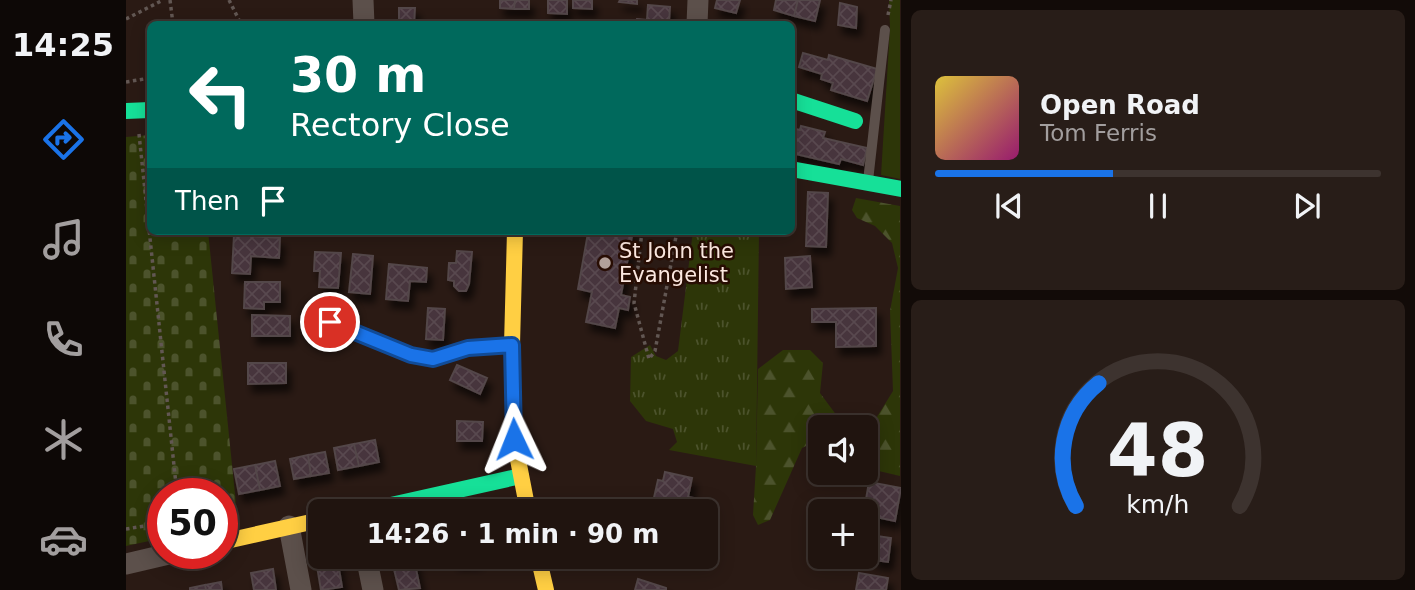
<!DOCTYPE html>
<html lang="en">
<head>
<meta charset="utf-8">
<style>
  body { margin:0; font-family:"DejaVu Sans",sans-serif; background:#281d18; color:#f1f3f6; height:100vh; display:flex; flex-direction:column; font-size:26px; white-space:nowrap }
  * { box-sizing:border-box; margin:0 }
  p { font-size:23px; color:#a29e9e }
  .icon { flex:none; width:38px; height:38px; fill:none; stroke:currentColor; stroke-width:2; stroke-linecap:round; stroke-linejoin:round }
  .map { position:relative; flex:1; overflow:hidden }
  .sheet { display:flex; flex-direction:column; gap:10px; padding:10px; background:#120b08; width:514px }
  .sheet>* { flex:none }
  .hud { position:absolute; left:21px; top:21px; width:648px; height:214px; border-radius:10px; box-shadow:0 4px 18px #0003,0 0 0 2px #3d332f; background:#00695c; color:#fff; overflow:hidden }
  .fabs { position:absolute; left:682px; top:415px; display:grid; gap:14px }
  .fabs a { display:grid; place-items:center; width:70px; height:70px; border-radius:10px; background:#20140f; box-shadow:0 4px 18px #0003,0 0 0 2px #3d332f; font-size:35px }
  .speed { position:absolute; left:21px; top:478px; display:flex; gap:14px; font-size:35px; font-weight:700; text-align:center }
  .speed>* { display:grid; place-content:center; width:91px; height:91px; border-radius:50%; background:#20140f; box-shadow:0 4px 18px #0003,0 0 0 2px #3d332f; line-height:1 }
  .speed .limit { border:10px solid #d22; background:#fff; color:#111 }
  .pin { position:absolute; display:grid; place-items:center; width:60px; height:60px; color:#fff; margin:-30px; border:4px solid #fff; border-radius:50%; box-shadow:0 2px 7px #0007 }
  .me { position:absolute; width:77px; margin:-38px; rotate:358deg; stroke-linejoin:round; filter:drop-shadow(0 0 5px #0008) }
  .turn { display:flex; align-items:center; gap:24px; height:147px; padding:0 28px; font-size:32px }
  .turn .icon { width:91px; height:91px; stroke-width:2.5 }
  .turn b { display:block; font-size:49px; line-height:60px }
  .then { display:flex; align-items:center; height:66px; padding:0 28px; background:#0003; gap:14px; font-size:26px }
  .sheet .card { flex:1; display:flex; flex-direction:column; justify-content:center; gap:10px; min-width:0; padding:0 24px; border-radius:10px; background:#281d18 }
  .sheet .dial { align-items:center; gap:0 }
  .dial svg { height:182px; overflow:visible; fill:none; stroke:#3d332f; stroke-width:7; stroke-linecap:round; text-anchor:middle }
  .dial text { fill:#f1f3f6; stroke:none }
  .song { display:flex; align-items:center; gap:21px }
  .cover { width:84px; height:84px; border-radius:10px; background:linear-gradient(135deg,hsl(50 70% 55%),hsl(320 70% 35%)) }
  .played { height:7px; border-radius:4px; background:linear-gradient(90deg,#1a73e8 40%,#3d332f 40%) }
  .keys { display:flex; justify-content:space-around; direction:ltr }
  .trip { position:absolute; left:182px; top:499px; width:410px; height:70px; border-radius:10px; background:#20140f; box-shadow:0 4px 18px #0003,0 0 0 2px #3d332f; font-weight:600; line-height:70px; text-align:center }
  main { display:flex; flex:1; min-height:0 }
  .dock { display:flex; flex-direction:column; width:126px; justify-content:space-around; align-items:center; background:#0d0806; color:#a29e9e }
  .dock .icon { width:49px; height:49px }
  .dock .on { color:#1a73e8 }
  .dock b { font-size:32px; color:#f1f3f6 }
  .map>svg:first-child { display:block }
  .grass { fill:url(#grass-tufts) }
  .forest { fill:url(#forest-firs) }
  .cemetery { fill:url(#cemetery-stones) }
  .park { fill:#2d3608 }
  .building { fill:url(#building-cross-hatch); stroke:#534648; stroke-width:2; filter:url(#shadow) }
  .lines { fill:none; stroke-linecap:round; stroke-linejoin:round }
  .path { stroke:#625753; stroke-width:3.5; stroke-dasharray:3.5 3.5; stroke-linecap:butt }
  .lane { stroke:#5c504b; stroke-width:10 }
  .street { stroke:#5c504b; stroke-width:21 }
  .fast { stroke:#16e098; stroke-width:16 }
  .slow { stroke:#ffcf43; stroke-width:16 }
  .route-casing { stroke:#114b97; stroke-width:18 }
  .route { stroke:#1a73e8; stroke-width:12 }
  .poi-dot { fill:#b2a099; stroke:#280d03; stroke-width:2.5 }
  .labels { text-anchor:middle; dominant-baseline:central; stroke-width:5; stroke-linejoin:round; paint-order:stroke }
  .poi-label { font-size:21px; fill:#fce8e0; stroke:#280d03; text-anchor:start }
</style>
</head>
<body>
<main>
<nav class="dock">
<b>14:25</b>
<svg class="icon on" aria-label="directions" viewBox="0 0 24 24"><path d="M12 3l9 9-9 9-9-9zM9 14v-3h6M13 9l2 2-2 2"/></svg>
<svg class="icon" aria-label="music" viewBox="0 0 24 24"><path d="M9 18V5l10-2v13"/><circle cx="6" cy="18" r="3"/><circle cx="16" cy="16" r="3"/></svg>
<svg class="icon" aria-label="phone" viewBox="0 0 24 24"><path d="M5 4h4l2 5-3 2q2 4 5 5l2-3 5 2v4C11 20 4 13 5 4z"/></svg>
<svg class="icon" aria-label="climate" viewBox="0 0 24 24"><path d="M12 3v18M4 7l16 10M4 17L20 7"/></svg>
<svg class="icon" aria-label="car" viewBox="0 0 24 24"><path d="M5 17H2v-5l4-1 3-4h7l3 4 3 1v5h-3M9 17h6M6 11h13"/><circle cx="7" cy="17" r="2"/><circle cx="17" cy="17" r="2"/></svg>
</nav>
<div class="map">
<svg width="775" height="590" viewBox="0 0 775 590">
  <defs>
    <pattern id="grass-tufts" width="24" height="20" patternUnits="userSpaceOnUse" patternTransform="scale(1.75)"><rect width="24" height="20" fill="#2d3608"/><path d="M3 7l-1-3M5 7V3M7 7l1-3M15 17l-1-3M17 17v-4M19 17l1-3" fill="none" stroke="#4c532c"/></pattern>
    <pattern id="forest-firs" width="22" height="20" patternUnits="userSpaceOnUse" patternTransform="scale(1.75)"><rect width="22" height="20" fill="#2d3608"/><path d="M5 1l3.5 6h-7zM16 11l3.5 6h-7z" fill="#4c532c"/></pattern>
    <pattern id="cemetery-stones" width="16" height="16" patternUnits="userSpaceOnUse" patternTransform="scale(1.75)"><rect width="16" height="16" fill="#2d3608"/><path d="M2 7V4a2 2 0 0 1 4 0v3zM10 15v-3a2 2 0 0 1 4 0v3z" fill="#4c532c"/></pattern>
    <pattern id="building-cross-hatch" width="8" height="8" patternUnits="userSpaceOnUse" patternTransform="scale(1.75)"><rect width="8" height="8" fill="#46343c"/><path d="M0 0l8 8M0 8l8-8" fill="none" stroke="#58484f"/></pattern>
    <filter id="shadow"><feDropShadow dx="4.5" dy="8" stdDeviation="3.5" flood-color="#0009"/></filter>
  </defs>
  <rect width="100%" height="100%" fill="#2a1a14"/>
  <path class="grass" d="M567,231H633L630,466L543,450L551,442L547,429L520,421L504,401L505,357L524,345L530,356L540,360L552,351Z"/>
  <path class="forest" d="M730,198L774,206V476L740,468V427H695V443L690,441L676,448L644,520L632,525L627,515L630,466L632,369L657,350H684L697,363L694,393L714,420H749L767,391L764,311L772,268L766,243L749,226L731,218L726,210Z"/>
  <path class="cemetery" d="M24,135V231H82L112,523L96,526V494H37V538L0,546V137Z"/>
  <path class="park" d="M763,0H774V179L755,175L764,28Z"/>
  <path class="building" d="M374,0H389L388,9L374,8Z
    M389,0H403V9H388Z
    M422,0H441V14L422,13Z
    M447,0H466V9L447,8Z
    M494,0H511V4L493,2Z
    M591,0H614L610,13L589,8Z
    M650,0H672L668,16L648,10Z
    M672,0H694L689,21L668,16Z
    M714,3L731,7L730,28L712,25Z
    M522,5L544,7L543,22L521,20Z
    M273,8H289L288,24H273Z
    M511,19L543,22L542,24H510Z
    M677,53L702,60L703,55L751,69L741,101L705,90L707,83L695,79L696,74L673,67Z
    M675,126L699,132L697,138L741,148L737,165L715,159L713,164L665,153V128L674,130Z
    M682,192L702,193L700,247L680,246Z
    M478,231H507L495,295L504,297L502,310L493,308L489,328L460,322L466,292L452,289L462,233L477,236Z
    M108,235L154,238L153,258L125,256L124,274L106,273Z
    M331,251L346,252L343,284L340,291H333L328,286V281L322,280L323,263H330Z
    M189,252L215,253L212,288L193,287L194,271H188Z
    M227,254L247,256L244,294L223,292Z
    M684,256L686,287L660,289L659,258Z
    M263,264L301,268L300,282L284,281L282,301L260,299Z
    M119,282H154V302H138V309L118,308Z
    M302,308L319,309L317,340L300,339Z
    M750,308V346L710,347V322H686V309Z
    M126,315L164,316V336H126Z
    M122,363H160V383L122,384Z
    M331,365L361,378L354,394L324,380Z
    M331,421L357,422L356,441H331Z
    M249,440L253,462L233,466L228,444Z
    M228,444L233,466L212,470L208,448Z
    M199,452L203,473L185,476L182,455Z
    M182,455L185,476L168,479L164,459Z
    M149,461L154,486L134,490L129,465Z
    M129,465L134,490L113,494L108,469Z
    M539,472L566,478L562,497L568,498L565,511H525L532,480L537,481Z
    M743,482L775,488L769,521L740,515V511H738Z
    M751,536L765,538L762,562L747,560L749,551L740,550V539L750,540Z
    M266,556H287L289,564L268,569Z
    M329,556H350L351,560L329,561Z
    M211,557L216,587L195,590L190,560Z
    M289,564L294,588L273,590L268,569Z
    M147,569L150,590H128L125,573Z
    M733,573L762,578L760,590H730Z
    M512,579L540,588V590H509Z
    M95,582L96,590H80L79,585Z
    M79,585L80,590H64V588Z"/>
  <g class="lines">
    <path class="path" d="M44,0L47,24
      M103,0L115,24
      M762,15L765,0
      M0,19L37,0
      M0,82L24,78
      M13,134L51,494
      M516,231L508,303L523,359L529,351L551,231
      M0,529L37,523"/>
    <path class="lane" d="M742,181L759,30"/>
    <path class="street" d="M237,0L238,24
      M571,24L572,0
      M163,526L175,590
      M240,556L247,590
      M0,564L47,553"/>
    <path class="fast" d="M665,100L729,121
      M0,111L24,110
      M665,169L775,189
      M204,322L285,355L307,359L342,348L386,345
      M238,511L395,476"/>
    <path class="slow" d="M389,231L386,345L388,439L402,511
      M96,542L194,520
      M412,556L420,590"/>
  </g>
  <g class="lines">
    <g class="route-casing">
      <path id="route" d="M204,322L285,355L307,359L342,348L386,345L388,439"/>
    </g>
    <use href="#route" class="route"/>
  </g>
  <circle class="poi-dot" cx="479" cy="263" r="7"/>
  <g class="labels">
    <g class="poi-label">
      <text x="493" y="251">St John the<tspan x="493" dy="24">Evangelist</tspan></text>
    </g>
  </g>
</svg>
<div class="fabs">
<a><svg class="icon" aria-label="sound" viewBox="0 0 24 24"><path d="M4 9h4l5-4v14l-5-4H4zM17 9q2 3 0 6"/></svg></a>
<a>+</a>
</div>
<div class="speed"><div class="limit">50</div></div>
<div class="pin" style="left:204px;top:322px;background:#d93025"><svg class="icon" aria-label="arrive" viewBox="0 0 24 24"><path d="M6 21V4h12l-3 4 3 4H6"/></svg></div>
<svg class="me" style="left:388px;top:439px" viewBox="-20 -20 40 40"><path d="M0-17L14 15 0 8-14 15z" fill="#1a73e8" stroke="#fff" stroke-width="4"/></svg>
<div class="trip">14:26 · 1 min · 90 m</div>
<div class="hud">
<div class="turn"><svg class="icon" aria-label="left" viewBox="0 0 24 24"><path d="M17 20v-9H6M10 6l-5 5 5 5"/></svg><div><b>30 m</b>Rectory Close</div></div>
<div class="then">Then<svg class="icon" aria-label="arrive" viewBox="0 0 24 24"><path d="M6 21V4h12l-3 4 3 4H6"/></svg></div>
</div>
</div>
<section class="sheet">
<div class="card">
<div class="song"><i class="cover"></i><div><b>Open Road</b><p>Tom Ferris</p></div></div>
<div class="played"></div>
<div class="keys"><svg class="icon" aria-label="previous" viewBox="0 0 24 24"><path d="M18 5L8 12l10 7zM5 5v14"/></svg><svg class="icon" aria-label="pause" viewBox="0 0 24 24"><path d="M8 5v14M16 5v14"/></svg><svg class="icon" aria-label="next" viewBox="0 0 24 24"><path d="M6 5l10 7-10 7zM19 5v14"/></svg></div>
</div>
<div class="card dial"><svg viewBox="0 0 100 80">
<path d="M14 69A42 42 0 1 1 86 69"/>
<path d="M14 69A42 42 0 0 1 24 15" stroke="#1a73e8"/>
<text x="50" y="56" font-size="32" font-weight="700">48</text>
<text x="50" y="72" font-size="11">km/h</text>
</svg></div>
</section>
</main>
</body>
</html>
